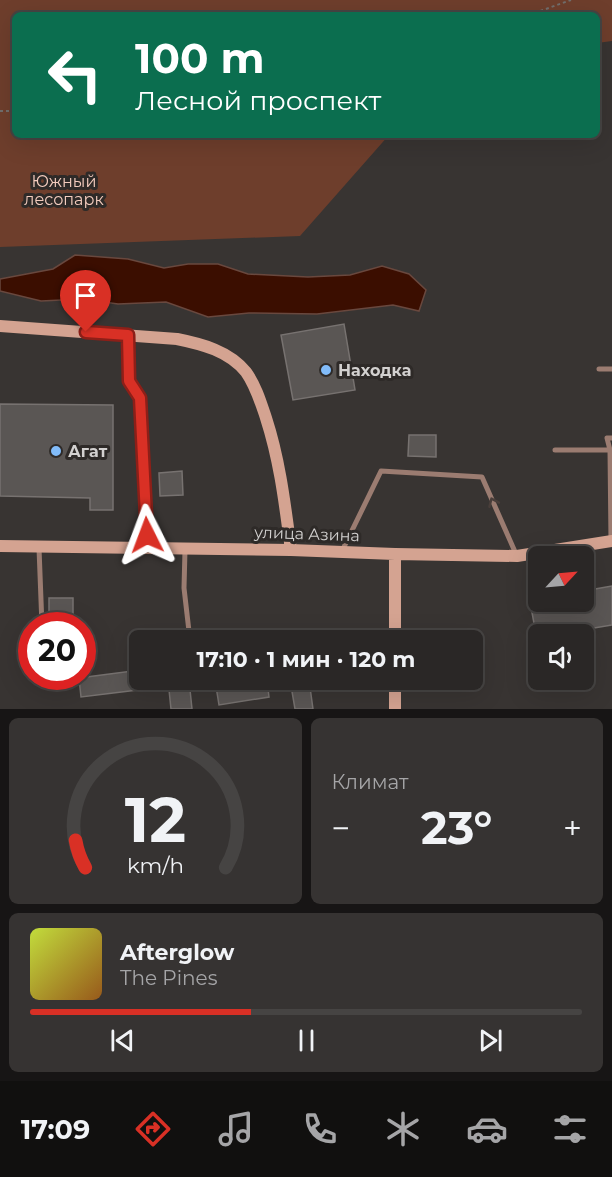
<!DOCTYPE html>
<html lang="ru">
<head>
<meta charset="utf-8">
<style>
  body { margin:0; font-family:Montserrat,sans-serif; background:#363332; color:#f1f3f6; height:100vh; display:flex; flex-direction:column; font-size:22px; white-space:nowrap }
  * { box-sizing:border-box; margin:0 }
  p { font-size:20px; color:#a5a5a7 }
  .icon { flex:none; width:33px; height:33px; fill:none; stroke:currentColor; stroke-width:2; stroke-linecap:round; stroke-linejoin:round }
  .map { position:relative; height:709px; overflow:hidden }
  .drawer { display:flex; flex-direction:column; gap:9px; padding:9px; background:#171515; flex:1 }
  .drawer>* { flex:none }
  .banner { position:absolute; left:12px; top:12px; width:588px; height:126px; border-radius:9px; box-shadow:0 6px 24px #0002,0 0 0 2px #464443; background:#0b6e4f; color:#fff; overflow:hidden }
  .needle { width:39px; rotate:64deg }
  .buttons { position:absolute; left:528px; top:546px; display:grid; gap:12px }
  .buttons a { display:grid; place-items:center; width:66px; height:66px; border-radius:9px; background:#2a2726; box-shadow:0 6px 24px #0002,0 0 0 2px #464443; font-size:30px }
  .speed { position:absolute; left:18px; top:612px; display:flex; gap:12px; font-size:30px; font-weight:700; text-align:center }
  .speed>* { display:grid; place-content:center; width:78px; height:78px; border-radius:50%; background:#2a2726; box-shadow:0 6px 24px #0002,0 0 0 2px #464443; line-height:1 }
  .speed .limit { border:9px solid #d22; background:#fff; color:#111 }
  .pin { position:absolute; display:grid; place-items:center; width:51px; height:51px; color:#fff; margin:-62px -26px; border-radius:50% 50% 50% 0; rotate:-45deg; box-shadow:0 0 6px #0007 }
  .pin .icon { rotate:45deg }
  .me { position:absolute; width:66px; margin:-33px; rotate:357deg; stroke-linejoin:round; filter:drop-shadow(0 0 4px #0008) }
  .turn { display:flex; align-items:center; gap:21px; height:126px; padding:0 24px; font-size:27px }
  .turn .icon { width:78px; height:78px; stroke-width:2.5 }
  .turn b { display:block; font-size:42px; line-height:51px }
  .big { font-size:45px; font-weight:700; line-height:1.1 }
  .drawer .card { flex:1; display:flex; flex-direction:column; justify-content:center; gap:9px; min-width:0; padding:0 21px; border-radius:9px; background:#363332 }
  .drawer .dial { align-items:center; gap:0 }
  .dial svg { height:156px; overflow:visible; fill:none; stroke:#464443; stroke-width:7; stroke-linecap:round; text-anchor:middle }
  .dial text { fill:#f1f3f6; stroke:none }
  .song { display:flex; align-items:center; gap:18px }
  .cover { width:72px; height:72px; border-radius:9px; background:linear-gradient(135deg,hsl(70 70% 55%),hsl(30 70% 35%)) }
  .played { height:6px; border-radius:3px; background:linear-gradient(90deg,#d93025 40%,#464443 40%) }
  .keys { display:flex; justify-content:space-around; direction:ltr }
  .heat { display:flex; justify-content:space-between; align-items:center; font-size:33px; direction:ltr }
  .drawer .tiles { flex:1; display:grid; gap:9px; grid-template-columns:1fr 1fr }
  .card:last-child { grid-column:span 2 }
  .trip { position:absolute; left:129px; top:630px; width:354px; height:60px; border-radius:9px; background:#2a2726; box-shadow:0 6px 24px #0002,0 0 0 2px #464443; font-weight:700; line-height:60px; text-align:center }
  .tab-bar { display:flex; height:96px; justify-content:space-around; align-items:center; background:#11100f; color:#a5a5a7 }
  .tab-bar .icon { width:42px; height:42px }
  .tab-bar .on { color:#d93025 }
  .tab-bar b { font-size:27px; color:#f1f3f6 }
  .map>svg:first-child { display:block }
  .green { fill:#6e3e2c }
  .water { fill:#3b0e00; stroke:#69483e; stroke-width:1.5 }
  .building { fill:#5a5654; stroke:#777270; stroke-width:1.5 }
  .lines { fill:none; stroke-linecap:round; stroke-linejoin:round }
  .path { stroke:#716e6c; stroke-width:2; stroke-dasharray:3 3; stroke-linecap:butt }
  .lane { stroke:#9b7c71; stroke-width:5 }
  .secondary { stroke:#d4a391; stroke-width:12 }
  .oneway { stroke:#493e3a }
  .route-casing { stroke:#8d1f18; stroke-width:15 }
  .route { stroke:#d93025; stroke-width:10 }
  .poi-dot { fill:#82bcfa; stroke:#2e2a28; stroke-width:2 }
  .labels { text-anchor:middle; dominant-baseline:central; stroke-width:6; stroke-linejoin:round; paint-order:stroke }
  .park-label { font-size:16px; fill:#f4ccbe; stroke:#2e2a28 }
  .poi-label { font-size:16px; font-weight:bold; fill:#d3d1d0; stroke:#2e2a28; text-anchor:start }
  .street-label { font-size:16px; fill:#d3d1d0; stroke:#2e2a28 }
</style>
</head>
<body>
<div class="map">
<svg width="612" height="709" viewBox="0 0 612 709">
  <rect width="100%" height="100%" fill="#383432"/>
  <path class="green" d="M0,0H612V41L597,43V15H15V135H389L300,236L0,247Z"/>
  <path class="water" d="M75,255L128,259L164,268L188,264H218L248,274L308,277L350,275L382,266L409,274L426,290L419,311L393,305L317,314L249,313L208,317L166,302L118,304L83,299L41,301L0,291V279L53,269Z"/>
  <path class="building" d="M344,324L355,390L293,400L281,335Z
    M0,404L113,405V510H90V498L0,496Z
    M409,435H436V457L408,456Z
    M182,471L183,495L160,496L159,473Z
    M612,586V625L558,634H536L530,602H584V591Z
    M49,598H73V626H49Z
    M140,670V680H161L162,687L81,697L79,678Z
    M168,680H189L192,709H171Z
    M215,680H267L269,697L219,705Z
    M290,680H309L313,709H295Z"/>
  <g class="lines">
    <path class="path" d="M529,15L571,0
      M0,111H15"/>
    <path class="lane" d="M129,337L130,381L140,397L147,546
      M599,369H612
      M555,450H610L611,541
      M610,450L607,438H612
      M39,548L42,626
      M185,550L184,588L190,640
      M342,551L381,471L482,477L516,554"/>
    <path class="secondary" d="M0,326L177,339C202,344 229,351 246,372C256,386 261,403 266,418C280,461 285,505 291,550
      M0,546L291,550L395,554L517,556L612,541
      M395,640V554
      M395,709V680"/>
  </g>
  <defs><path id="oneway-chevron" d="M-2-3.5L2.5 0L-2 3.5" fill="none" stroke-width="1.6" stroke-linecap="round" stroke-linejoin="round" transform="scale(1.5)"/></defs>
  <use class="oneway" href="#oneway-chevron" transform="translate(493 502) rotate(-114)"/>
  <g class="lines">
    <g class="route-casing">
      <path id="route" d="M86,332L128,335L129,381L140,398L147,535"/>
    </g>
    <use href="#route" class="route"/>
  </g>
  <g class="poi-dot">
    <circle cx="326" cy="370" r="6"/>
    <circle cx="56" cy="451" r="6"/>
  </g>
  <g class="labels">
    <g class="park-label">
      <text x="64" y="181">Южный<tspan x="64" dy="18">лесопарк</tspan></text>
    </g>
    <g class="poi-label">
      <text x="338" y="370">Находка</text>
      <text x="68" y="451">Агат</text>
    </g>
    <g class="street-label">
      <text transform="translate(307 534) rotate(2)">улица Азина</text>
    </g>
  </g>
</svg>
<div class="buttons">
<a><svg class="needle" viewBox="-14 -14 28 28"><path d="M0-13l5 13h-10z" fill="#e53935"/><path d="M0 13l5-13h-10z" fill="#a5a5a7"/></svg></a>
<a><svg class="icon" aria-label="sound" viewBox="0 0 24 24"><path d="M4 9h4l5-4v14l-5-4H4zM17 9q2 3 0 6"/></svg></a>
</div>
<div class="speed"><div class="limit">20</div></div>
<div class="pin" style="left:86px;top:332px;background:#d93025"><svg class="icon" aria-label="arrive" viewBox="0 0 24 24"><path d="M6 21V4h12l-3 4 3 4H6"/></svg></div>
<svg class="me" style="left:147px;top:535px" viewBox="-20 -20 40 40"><path d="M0-17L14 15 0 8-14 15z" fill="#d93025" stroke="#fff" stroke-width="4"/></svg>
<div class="trip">17:10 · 1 мин · 120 m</div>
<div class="banner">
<div class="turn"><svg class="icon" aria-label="left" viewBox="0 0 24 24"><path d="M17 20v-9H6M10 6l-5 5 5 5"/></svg><div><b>100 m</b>Лесной проспект</div></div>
</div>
</div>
<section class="drawer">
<div class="tiles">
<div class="card dial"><svg viewBox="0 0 100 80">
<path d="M14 69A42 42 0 1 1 86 69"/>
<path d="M14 69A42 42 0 0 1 9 55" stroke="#d93025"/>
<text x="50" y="56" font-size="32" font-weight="700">12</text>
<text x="50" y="72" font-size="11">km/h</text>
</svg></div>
<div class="card"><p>Климат</p>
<div class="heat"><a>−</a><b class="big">23°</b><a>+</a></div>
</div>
<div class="card">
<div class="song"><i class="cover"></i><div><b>Afterglow</b><p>The Pines</p></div></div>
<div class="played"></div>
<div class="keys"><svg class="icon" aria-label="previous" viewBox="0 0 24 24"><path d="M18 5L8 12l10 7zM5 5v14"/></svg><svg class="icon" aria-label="pause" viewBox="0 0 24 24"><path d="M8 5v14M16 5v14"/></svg><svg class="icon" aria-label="next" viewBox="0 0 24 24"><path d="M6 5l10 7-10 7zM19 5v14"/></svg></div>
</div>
</div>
</section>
<nav class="tab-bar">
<b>17:09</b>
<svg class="icon on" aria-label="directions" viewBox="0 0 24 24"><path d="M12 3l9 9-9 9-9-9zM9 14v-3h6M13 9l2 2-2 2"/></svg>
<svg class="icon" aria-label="music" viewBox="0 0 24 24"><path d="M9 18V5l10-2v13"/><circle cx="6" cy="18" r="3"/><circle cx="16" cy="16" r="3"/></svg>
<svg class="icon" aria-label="phone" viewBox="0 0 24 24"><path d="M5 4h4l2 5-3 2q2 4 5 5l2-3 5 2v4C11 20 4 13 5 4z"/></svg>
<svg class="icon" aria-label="climate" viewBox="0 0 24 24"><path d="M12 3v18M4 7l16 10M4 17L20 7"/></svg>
<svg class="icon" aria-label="car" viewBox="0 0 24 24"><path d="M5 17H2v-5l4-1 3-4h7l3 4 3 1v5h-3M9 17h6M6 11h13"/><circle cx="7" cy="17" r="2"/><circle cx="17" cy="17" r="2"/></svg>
<svg class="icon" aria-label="filters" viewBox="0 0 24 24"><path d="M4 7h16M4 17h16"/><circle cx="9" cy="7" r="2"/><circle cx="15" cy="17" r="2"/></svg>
</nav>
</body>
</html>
